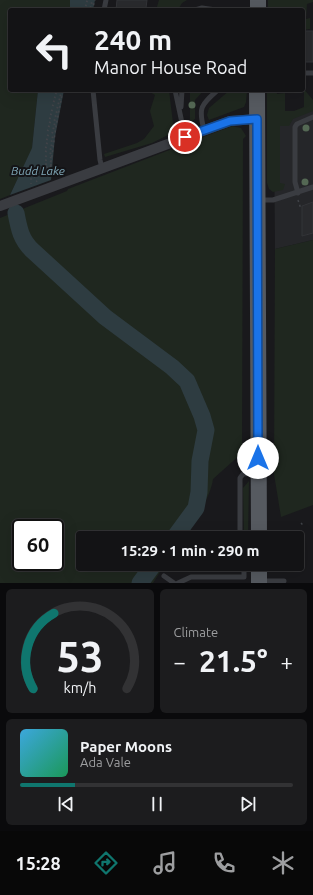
<!DOCTYPE html>
<html lang="en">
<head>
<meta charset="utf-8">
<style>
  body { margin:0; font-family:Ubuntu,sans-serif; background:#1c1c1e; color:#f1f3f6; height:100vh; display:flex; flex-direction:column; font-size:15px; white-space:nowrap }
  * { box-sizing:border-box; margin:0 }
  p { font-size:13px; color:#9d9ea0 }
  .icon { flex:none; width:22px; height:22px; fill:none; stroke:currentColor; stroke-width:2; stroke-linecap:round; stroke-linejoin:round }
  .map { position:relative; height:583px; overflow:hidden }
  .panel { display:flex; flex-direction:column; gap:6px; padding:6px; background:#0a0a0c; flex:1 }
  .panel>* { flex:none }
  .banner { position:absolute; left:8px; top:8px; width:297px; height:84px; border-radius:4px; box-shadow:0 4px 16px #0002,0 0 0 1px #323234; background:#131315; color:#f1f3f6; overflow:hidden }
  .speed { position:absolute; left:12px; top:519px; display:flex; gap:8px; font-size:20px; font-weight:700; text-align:center }
  .speed>* { display:grid; place-content:center; width:52px; height:52px; border-radius:50%; background:#131315; box-shadow:0 4px 16px #0002,0 0 0 1px #323234; line-height:1 }
  .speed .limit { border:2px solid #111; border-radius:6px; background:#fff; color:#111 }
  .pin { position:absolute; display:grid; place-items:center; width:34px; height:34px; color:#fff; margin:-17px; border:2px solid #fff; border-radius:50%; box-shadow:0 1px 4px #0007 }
  .me { position:absolute; width:44px; margin:-22px; rotate:0deg; stroke-linejoin:round; filter:drop-shadow(0 0 3px #0008) }
  .turn { display:flex; align-items:center; gap:14px; height:84px; padding:0 20px; font-size:18px }
  .turn .icon { width:52px; height:52px; stroke-width:2.5 }
  .turn b { display:block; font-size:28px; line-height:34px }
  .big { font-size:30px; font-weight:700; line-height:1.1 }
  .panel .tile { flex:1; display:flex; flex-direction:column; justify-content:center; gap:6px; min-width:0; padding:0 14px; border-radius:6px; background:#1c1c1e }
  .panel .dial { align-items:center; gap:0 }
  .dial svg { height:104px; overflow:visible; fill:none; stroke:#323234; stroke-width:7; stroke-linecap:round; text-anchor:middle }
  .dial text { fill:#f1f3f6; stroke:none }
  .song { display:flex; align-items:center; gap:12px }
  .cover { width:48px; height:48px; border-radius:6px; background:linear-gradient(135deg,hsl(200 70% 55%),hsl(150 70% 35%)) }
  .played { height:4px; border-radius:2px; background:linear-gradient(90deg,#0f766e 20%,#323234 20%) }
  .keys { display:flex; justify-content:space-around; direction:ltr }
  .heat { display:flex; justify-content:space-between; align-items:center; font-size:22px; direction:ltr }
  .panel .tiles { flex:1; display:grid; gap:6px; grid-template-columns:1fr 1fr }
  .tile:last-child { grid-column:span 2 }
  .trip { position:absolute; left:76px; top:531px; width:228px; height:40px; border-radius:4px; background:#131315; box-shadow:0 4px 16px #0002,0 0 0 1px #323234; font-weight:700; line-height:40px; text-align:center }
  .tab-bar { display:flex; height:64px; justify-content:space-around; align-items:center; background:#080808; color:#9d9ea0 }
  .tab-bar .icon { width:28px; height:28px }
  .tab-bar .active { color:#0f766e }
  .tab-bar b { font-size:18px; color:#f1f3f6 }
  .map>svg:first-child { display:block }
  .built { fill:#252629 }
  .green { fill:#1f271f; fill-rule:evenodd }
  .water { fill:#2e3c41 }
  .lines { fill:none; stroke-linecap:round; stroke-linejoin:round }
  .river { stroke:#2e3c41; stroke-width:17 }
  .building { fill:#292a2d; stroke:#333438 }
  .path { stroke:#404348; stroke-width:1.5; stroke-dasharray:2 3; stroke-linecap:butt }
  .service { stroke:#3a3c41; stroke-width:5 }
  .minor { stroke:#3a3c41; stroke-width:10 }
  .primary { stroke:#565a60; stroke-width:16 }
  .tree { fill:#546854 }
  .route-casing { stroke:#114b97; stroke-width:10 }
  .route { stroke:#1a73e8; stroke-width:7 }
  .labels { text-anchor:middle; dominant-baseline:central; stroke-width:4; stroke-linejoin:round; paint-order:stroke }
  .water-label { font-size:12px; font-style:italic; fill:#80a8b8; stroke:#141417 }
</style>
</head>
<body>
<div class="map">
<svg width="313" height="583" viewBox="0 0 313 583">
  <rect width="100%" height="100%" fill="#19191c"/>
  <path class="built" d="M313,107V240L275,249L274,123Z"/>
  <path class="green" d="M0,0H70V10H10V90H38L32,149L10,195L0,199Z
    M159,0H187L182,3L178,10H156Z
    M268,0H313V2L307,4L306,19L310,18V29L303,30V10H268Z
    M303,88L313,100V111L293,119L289,126H280V183L285,184L283,190L273,192L269,189L267,183V90H276L277,94L285,93V111H294L304,107V92H294V90H303Z
    M147,90H169L174,132L152,143L105,157L104,154L137,143L144,139L154,126L150,111L155,95Z
    M190,90H204L195,100V119L192,121L190,120Z
    M230,90H247L246,102L244,107L209,120L207,115L209,108Z
    M232,126L241,128L246,136L243,139L242,453L213,479C210,500 194,520 182,538H83V564H165L153,583H0V218L67,191L68,189ZM21,528H55V562H21Z
    M313,240V505L281,517L274,474L275,249Z
    M249,481L248,538H244L243,488Z"/>
  <path class="water" d="M70,0H95L93,10H70Z
    M38,90H64L55,137L51,180L10,195L32,148Z"/>
  <g class="lines">
    <path class="river" d="M16,213C19,229 21,240 33,251L105,317L172,367L187,381L202,416L206,430L200,461L199,492L196,508L174,538
      M140,583L154,564"/>
  </g>
  <path class="building" d="M117,0H147L146,8H143V10H116Z
    M303,31H313V62H303Z
    M313,202V233L302,236V206Z"/>
  <g class="lines">
    <path class="path" d="M86,1L94,4
      M85,5L93,8
      M84,9L86,10
      M92,10L95,0
      M55,93L62,96
      M54,97L61,100
      M53,101L60,104
      M52,105L60,109
      M51,110L59,113
      M50,114L58,117
      M49,118L57,121
      M49,122L56,125
      M48,126L55,129
      M47,130L55,134
      M47,135L54,138
      M46,139L54,142
      M46,143L53,146
      M45,147L53,150
      M45,151L52,154
      M45,156L52,158
      M45,160L52,162
      M45,164L52,165
      M46,167L51,168
      M46,171L51,172
      M45,174L51,176
      M34,176L37,182
      M49,177L56,126L63,90
      M31,178V184
      M298,200L301,209
      M301,523L303,525"/>
    <path class="service" d="M104,10L106,0
      M195,10L202,8L216,10
      M303,73H313
      M93,90L100,160L102,168
      M175,90L185,137
      M181,107L182,90
      M204,130C198,107 201,105 218,90
      M298,193L295,182V127L297,124L313,117
      M260,200H273L313,187
      M240,538V478L243,474L257,473
      M164,576L174,583
      M261,581H284
      M178,583L191,577H244V564"/>
    <path class="minor" d="M0,206L230,121L257,119"/>
    <path class="primary" d="M258,0V10
      M257,90L259,538
      M259,564V583"/>
  </g>
  <g class="tree">
    <circle cx="192" cy="105" r="3.5"/>
    <circle cx="306" cy="128" r="3.5"/>
    <circle cx="305" cy="182" r="3.5"/>
  </g>
  <g class="lines">
    <g class="route-casing">
      <path id="route" d="M185,137L230,121L257,119L258,458"/>
    </g>
    <use href="#route" class="route"/>
  </g>
  <g class="labels">
    <g class="water-label">
      <text x="38" y="170">Budd Lake</text>
    </g>
  </g>
</svg>
<div class="speed"><div class="limit">60</div></div>
<div class="pin" style="left:185px;top:137px;background:#d93025"><svg class="icon" aria-label="arrive" viewBox="0 0 24 24"><path d="M6 21V4h12l-3 4 3 4H6"/></svg></div>
<svg class="me" style="left:258px;top:458px" viewBox="-20 -20 40 40"><circle r="19" fill="#fff"/><path d="M0-13L10 11 0 6-10 11z" fill="#1a73e8"/></svg>
<div class="trip">15:29 · 1 min · 290 m</div>
<div class="banner">
<div class="turn"><svg class="icon" aria-label="left" viewBox="0 0 24 24"><path d="M17 20v-9H6M10 6l-5 5 5 5"/></svg><div><b>240 m</b>Manor House Road</div></div>
</div>
</div>
<section class="panel">
<div class="tiles">
<div class="tile dial"><svg viewBox="0 0 100 80">
<path d="M14 69A42 42 0 1 1 86 69"/>
<path d="M14 69A42 42 0 0 1 30 11" stroke="#0f766e"/>
<text x="50" y="56" font-size="32" font-weight="700">53</text>
<text x="50" y="72" font-size="11">km/h</text>
</svg></div>
<div class="tile"><p>Climate</p>
<div class="heat"><a>−</a><b class="big">21.5°</b><a>+</a></div>
</div>
<div class="tile">
<div class="song"><i class="cover"></i><div><b>Paper Moons</b><p>Ada Vale</p></div></div>
<div class="played"></div>
<div class="keys"><svg class="icon" aria-label="previous" viewBox="0 0 24 24"><path d="M18 5L8 12l10 7zM5 5v14"/></svg><svg class="icon" aria-label="pause" viewBox="0 0 24 24"><path d="M8 5v14M16 5v14"/></svg><svg class="icon" aria-label="next" viewBox="0 0 24 24"><path d="M6 5l10 7-10 7zM19 5v14"/></svg></div>
</div>
</div>
</section>
<nav class="tab-bar">
<b>15:28</b>
<svg class="icon active" aria-label="directions" viewBox="0 0 24 24"><path d="M12 3l9 9-9 9-9-9zM9 14v-3h6M13 9l2 2-2 2"/></svg>
<svg class="icon" aria-label="music" viewBox="0 0 24 24"><path d="M9 18V5l10-2v13"/><circle cx="6" cy="18" r="3"/><circle cx="16" cy="16" r="3"/></svg>
<svg class="icon" aria-label="phone" viewBox="0 0 24 24"><path d="M5 4h4l2 5-3 2q2 4 5 5l2-3 5 2v4C11 20 4 13 5 4z"/></svg>
<svg class="icon" aria-label="climate" viewBox="0 0 24 24"><path d="M12 3v18M4 7l16 10M4 17L20 7"/></svg>
</nav>
</body>
</html>
